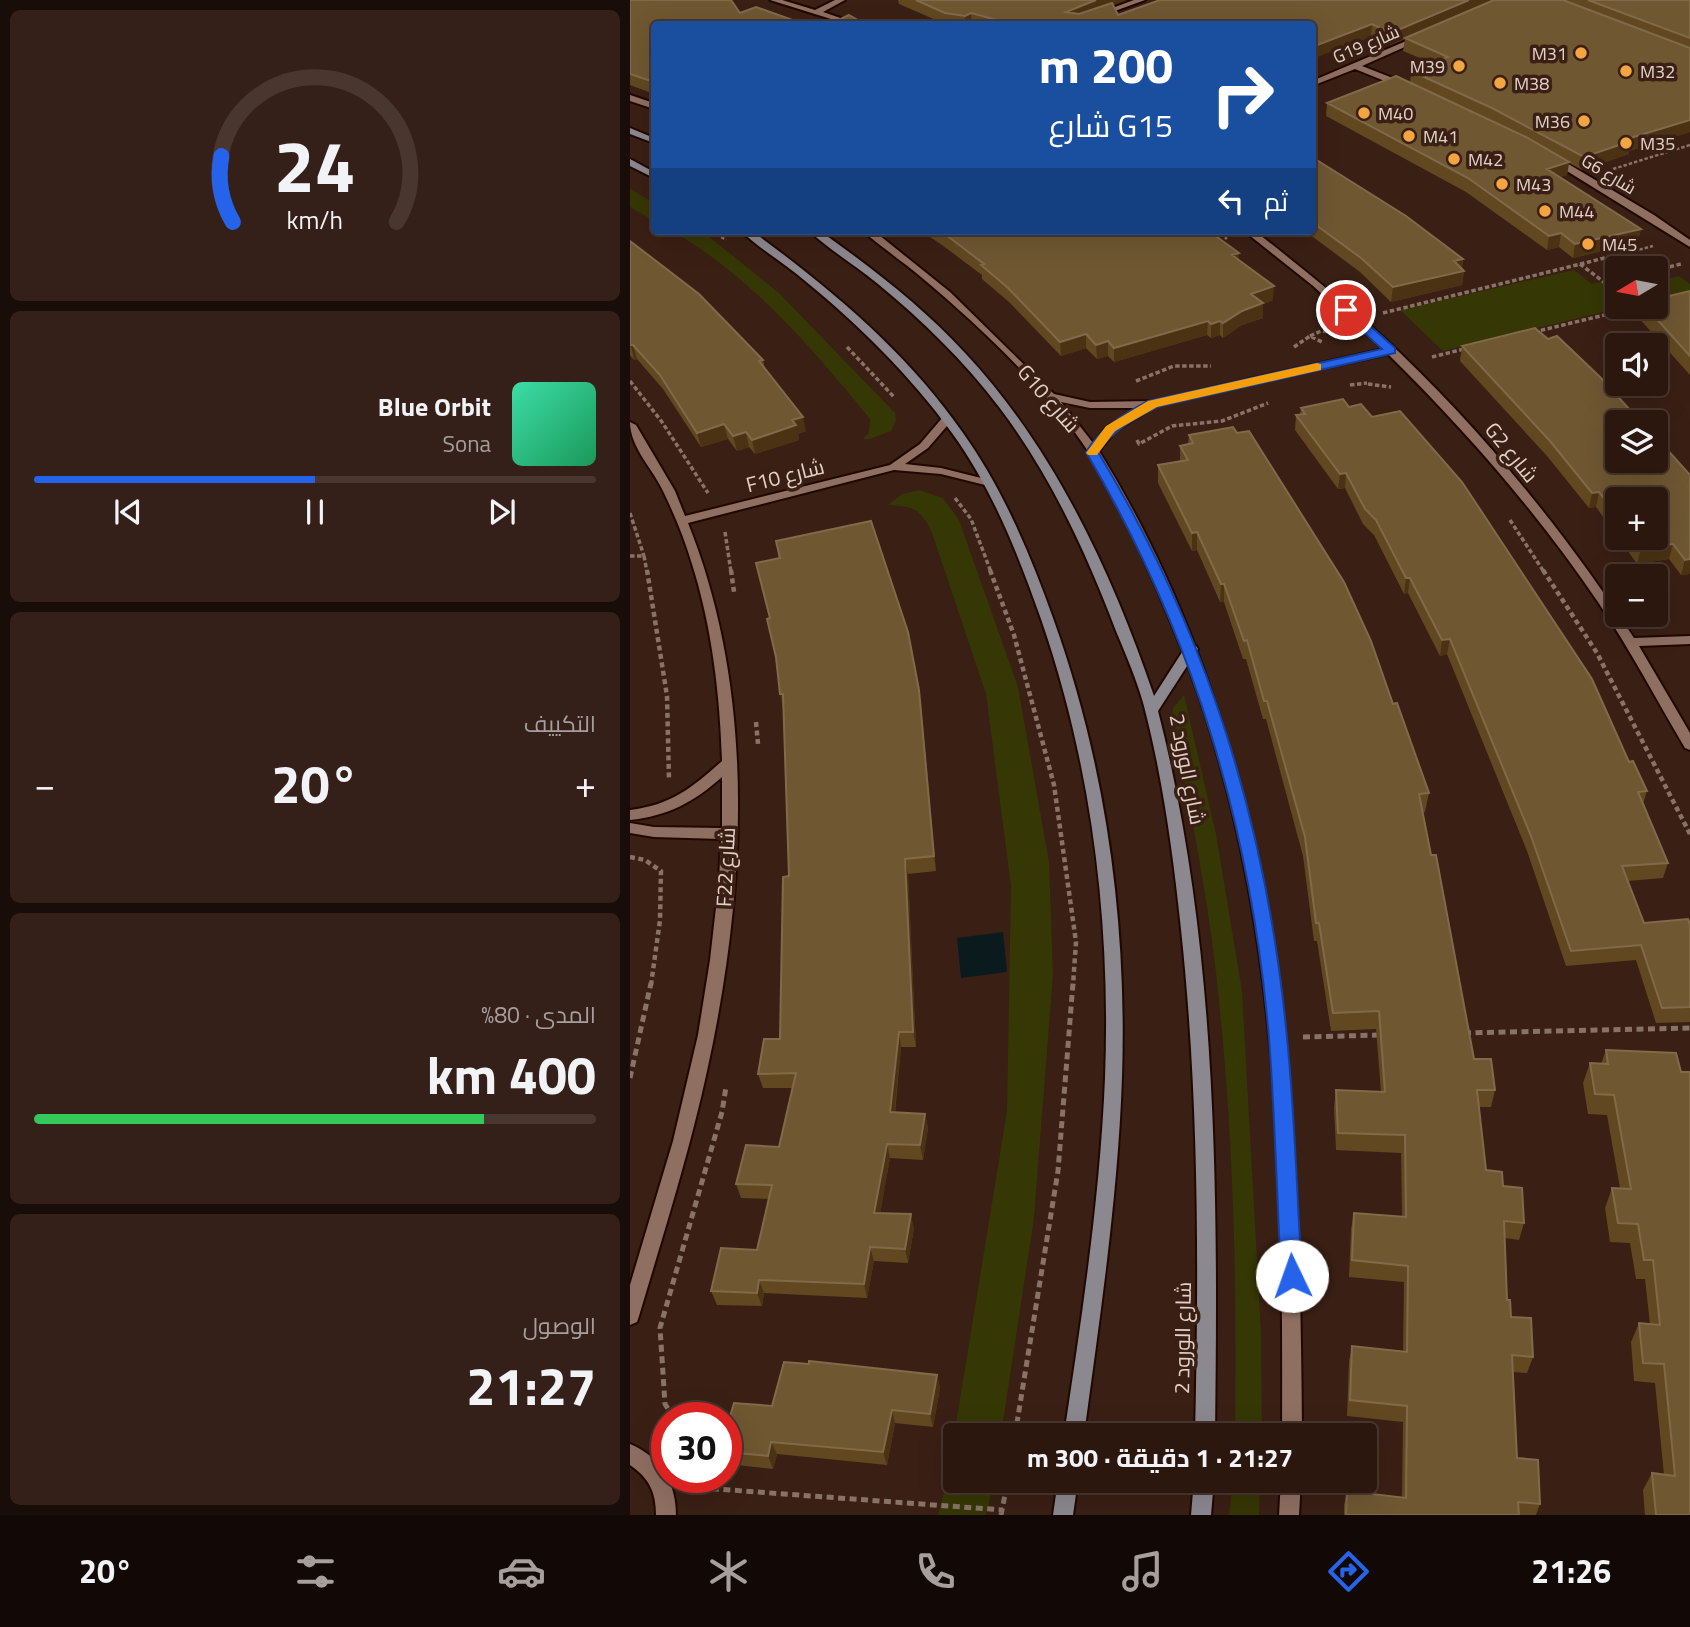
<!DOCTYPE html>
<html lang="ar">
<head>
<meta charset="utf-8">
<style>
  body { margin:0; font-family:"Titillium Web",Cairo,sans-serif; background:#342018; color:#f1f3f6; direction:rtl; height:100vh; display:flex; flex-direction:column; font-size:26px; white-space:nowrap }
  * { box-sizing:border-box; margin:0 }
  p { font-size:23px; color:#a69f9e }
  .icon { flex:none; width:38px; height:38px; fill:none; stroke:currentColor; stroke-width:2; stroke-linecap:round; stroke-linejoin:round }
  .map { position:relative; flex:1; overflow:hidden; direction:ltr }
  .side { display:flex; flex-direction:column; gap:10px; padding:10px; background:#180d08; width:630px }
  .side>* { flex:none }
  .guide { position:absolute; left:21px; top:21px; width:665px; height:214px; border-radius:7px; box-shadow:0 7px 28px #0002,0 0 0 2px #48362f; direction:rtl; background:#1a4fa0; color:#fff; overflow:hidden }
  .needle { width:46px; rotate:260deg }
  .buttons { position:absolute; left:975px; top:256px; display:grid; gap:14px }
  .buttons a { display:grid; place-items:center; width:63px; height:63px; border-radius:7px; background:#2c170f; box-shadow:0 7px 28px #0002,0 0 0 2px #48362f; font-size:35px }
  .speed { position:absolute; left:21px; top:1402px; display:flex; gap:14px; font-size:35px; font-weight:700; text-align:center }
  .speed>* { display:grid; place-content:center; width:91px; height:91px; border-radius:50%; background:#2c170f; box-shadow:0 7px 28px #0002,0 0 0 2px #48362f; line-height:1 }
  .speed .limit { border:10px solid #d22; background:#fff; color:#111 }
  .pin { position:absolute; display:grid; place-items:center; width:60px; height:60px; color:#fff; margin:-30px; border:4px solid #fff; border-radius:50%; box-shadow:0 2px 7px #0007 }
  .me { position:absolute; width:77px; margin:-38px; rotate:357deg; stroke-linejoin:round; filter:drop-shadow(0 0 5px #0008) }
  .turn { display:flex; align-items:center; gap:24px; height:147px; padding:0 28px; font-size:32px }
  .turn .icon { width:91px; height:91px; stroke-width:2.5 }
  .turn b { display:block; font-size:49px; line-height:60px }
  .then { display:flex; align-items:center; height:66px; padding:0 28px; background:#0003; gap:14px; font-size:26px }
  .big { font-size:52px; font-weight:700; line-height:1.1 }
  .side .widget { flex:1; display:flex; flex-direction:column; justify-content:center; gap:10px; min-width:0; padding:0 24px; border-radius:10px; background:#342018 }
  .side .dial { align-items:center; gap:0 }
  .dial svg { height:182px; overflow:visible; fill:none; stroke:#48362f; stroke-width:7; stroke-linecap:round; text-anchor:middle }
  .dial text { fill:#f1f3f6; stroke:none }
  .song { display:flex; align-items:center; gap:21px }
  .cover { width:84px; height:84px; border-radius:10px; background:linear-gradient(135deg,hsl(160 70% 55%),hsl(150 70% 35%)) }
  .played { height:7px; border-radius:4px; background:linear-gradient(90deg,#2563eb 50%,#48362f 50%) }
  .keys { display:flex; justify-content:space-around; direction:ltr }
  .heat { display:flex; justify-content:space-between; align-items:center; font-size:38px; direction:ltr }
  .charge { height:10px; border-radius:5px; background:linear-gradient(90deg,#34c759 80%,#48362f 0) }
  .trip { position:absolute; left:313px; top:1423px; width:434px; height:70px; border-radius:7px; background:#2c170f; box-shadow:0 7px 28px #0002,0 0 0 2px #48362f; font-weight:700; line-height:70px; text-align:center; direction:rtl }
  .dock { display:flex; height:112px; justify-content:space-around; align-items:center; background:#120906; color:#a69f9e }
  .dock .icon { width:49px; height:49px }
  .dock .active { color:#2563eb }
  .dock b { font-size:32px; color:#f1f3f6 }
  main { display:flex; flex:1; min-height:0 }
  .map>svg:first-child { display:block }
  .green { fill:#353704 }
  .water { fill:#0b1b1d }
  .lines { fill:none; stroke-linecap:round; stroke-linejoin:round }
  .street-casing { stroke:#200801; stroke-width:4 }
  .secondary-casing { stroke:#200801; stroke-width:4 }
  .path-far3 { stroke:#897268; stroke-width:2.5; stroke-dasharray:3.5 2; stroke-linecap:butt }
  .path-far2 { stroke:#897268; stroke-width:3.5; stroke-dasharray:4.5 2.5; stroke-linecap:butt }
  .path-far1 { stroke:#897268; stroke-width:4.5; stroke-dasharray:5 3.5; stroke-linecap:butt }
  .path { stroke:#897268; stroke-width:5; stroke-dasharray:7 4.5; stroke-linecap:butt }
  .street { fill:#8f6f62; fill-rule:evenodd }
  .secondary { fill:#8c8890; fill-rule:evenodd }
  .wall { fill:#614820 }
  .shaded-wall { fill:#4b3213 }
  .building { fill:#6f5732; stroke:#816a4a; stroke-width:2 }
  .route { fill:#2563eb; stroke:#184099; stroke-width:2 }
  .slow { fill:#f59e0b }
  .poi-dot { fill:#f2a540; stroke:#3a1f14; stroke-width:2.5 }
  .labels { text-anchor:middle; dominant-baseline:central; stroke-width:7; stroke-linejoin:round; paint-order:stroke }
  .far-street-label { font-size:18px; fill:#e3d1c9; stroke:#3a1f14 }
  .far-poi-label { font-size:18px; fill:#e3d1c9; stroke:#3a1f14; text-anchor:start }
  .street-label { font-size:21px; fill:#e3d1c9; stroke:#3a1f14 }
</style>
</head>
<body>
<main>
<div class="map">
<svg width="1060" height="1515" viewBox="0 0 1060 1515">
  <rect width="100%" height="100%" fill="#3a1f14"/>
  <path class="green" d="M0,189L24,203V221L0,207Z
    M42,231H72L149,293L265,413L266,421L261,431L240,439H233L239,433L240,419C183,349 122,277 42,231Z
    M944,270L962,284L983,279L987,282V306H998L813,351L770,310Z
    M1049,276L1060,284V291L1026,300V282Z
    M289,490L313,498L329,520L388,687L419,862L423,974L404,1218L371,1435H326V1480L364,1481L356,1515H308L316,1485L377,1111L381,886L356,694L301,530C288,507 284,507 258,505L272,494Z
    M554,695L586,834L612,991L631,1332L632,1435H605C607,1290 604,1145 589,1001C580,906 561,813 542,720L543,708Z
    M603,1481H630L629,1515H599Z"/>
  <path class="water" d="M373,932L377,972L331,978L327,938Z"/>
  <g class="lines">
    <g class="street-casing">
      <path id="street" d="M140,0H152L185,10L205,0H215L193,12L228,24H217Z
        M504,0H515L449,24H439Z
        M788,36L795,38L732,66L778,84V88H772L725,69L682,86V81Z
        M0,95L24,103V109L0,101Z
        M919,156H925L1024,215L1060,240V247L919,160Z
        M233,231H244L320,292L424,394L460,402L523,401L753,349L682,285L614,231H625C668,265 711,299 752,336C848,425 933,529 1004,638L1060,636V644L1009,646L1060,733V750L1055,748C1026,699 1000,649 968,602C907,512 836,431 758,354L520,407L519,410L485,431L469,451C654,751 670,1093 672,1435H652C653,1208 651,976 588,757C572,699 550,642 526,587C503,535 479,479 446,434C403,377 345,322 291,277C272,261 251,247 233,231ZM431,402L460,408H508L477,427L463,443Z
        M317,416L323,419L298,448L275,464L311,468L363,481V485L359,486L311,474L264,470L58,523C127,695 116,893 77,1071C59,1154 33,1235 9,1316L7,1322L0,1325V1285L43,1141L68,1035L80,960L89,881L91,839L24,837L0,833V823L24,827L92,828V777C64,802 38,816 0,820V810C41,805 62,788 92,761C90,695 82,627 62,564C55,540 45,516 34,493C24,470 0,448 0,422L6,425L45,491L55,516L260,465L290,444L313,417Z
        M0,1444C31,1457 46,1483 46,1515H26C26,1492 19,1478 0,1465Z
        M651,1480H671L669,1515H649Z"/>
    </g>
    <g class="secondary-casing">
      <path id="secondary" d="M0,128L24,138V143L0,134Z
        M0,159L24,172V178L0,166Z
        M111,231H122C201,289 277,352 333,433C373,489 400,554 423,618C476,765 497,921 492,1077C488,1197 470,1316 454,1435H434C452,1316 470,1198 475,1078C481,922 462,766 411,619C388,554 362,488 322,433C280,375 229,325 174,280C154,263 130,249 111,231Z
        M179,231H190C242,268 293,307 336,354C425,450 482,573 524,696L556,646H566L568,649L528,711C588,944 588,1195 585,1435H565C569,1266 569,1097 551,929C543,854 533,779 514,706C507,680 496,655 486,631C456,552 420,474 369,407C334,361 293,321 248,284C226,266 200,250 179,231Z
        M428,1480H448L443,1515H423Z
        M564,1480H584L581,1515H561Z"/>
    </g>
    <path class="path-far3" d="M983,169L1060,145
      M82,231L96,240
      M586,231L597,239
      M1004,251L1023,246"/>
    <path class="path-far2" d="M950,264L975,283L987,280
      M1026,270L1051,264
      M753,313L1011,249
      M904,332L1012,306
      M680,336L691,331L704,332
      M217,347L264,397
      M664,347L680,336L692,342
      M802,357L834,349
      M0,381L32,422L78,493
      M506,381L544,366H581
      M738,384L761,387
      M720,385L737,383
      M507,440L509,444L542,426L592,421L638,403
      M325,498L341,519L361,572
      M0,513L14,556
      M880,520L914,572
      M95,532L101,572
      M0,556H14L17,572"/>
    <path class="path-far1" d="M17,570L37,696L39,780
      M101,570L104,592
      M360,570L384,635L424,785L446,942L443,985
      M913,570L967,653L1060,834
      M126,722L128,744
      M0,857L15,860L31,871L30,920L21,985"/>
    <path class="path" d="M834,1033L1060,1028
      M673,1037L752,1035
      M0,1078L21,983
      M44,1418L35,1404L30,1328L92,1112L96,1087
      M385,1435L428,1171L443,983
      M66,1477V1490
      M59,1487L373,1510
      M371,1515L378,1480"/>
    <use href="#street" class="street"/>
    <use href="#secondary" class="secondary"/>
  </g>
  <path class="wall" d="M0,0L110,13L187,24H24V94L0,85Z
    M268,0H496L483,5L488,15L530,0H1060V132L999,151V154L952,170L939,163L937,175L930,177L1011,229L1007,243L943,258L929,247L917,250L836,192L696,116L697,103L780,83L781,71L802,63L773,51L775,39L760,45L741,37L682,24H315L269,4Z
    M682,157L833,259L832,269L834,271L832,285L761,302L730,272L675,231H682Z
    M291,231H579L609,253V261L643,300L633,304V318L612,325L593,338L590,335L581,338L577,335L484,362L478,356L467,359L456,348L431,356L379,302L352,279V275L312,245Z
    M0,241L133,360L135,369L176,431L168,434L169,440L125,454L119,447L107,451L98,439L71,447L33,389L7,359L4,360L0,355Z
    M1060,291V375L1007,316L1009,306H1026Z
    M832,346L1060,475V574L1051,575L1039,559L1007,564L988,537H1026L987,499V536L966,507L959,508L917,456L830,361Z
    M671,408L999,762L1017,791L1013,804L1038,863L1033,878L998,881L1014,923L1060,925V1022L1026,1023L1006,960L936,966L897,851L817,654L810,656L778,593L774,594L744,535L733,524L715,488L708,489L665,430L666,415H670Z
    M559,435L763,704L799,793L795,812H792L844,1059L865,1090L861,1107H849L856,1170L873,1186L894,1223L889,1240L875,1238L877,1300L881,1317L903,1357L897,1373L883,1372L887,1458L910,1504L906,1515H714V1505L717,1491L772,1497L773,1422L717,1416L719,1361L722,1346L773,1351L774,1282L719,1277L721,1229L724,1213L772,1217L771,1153L706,1150L704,1108L706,1090L751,1092L746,1029L701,1031L687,941H684L673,856L636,719H633L616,659H613L594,602H590L567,550L562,551L528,483V465L550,461V446L558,444Z
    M146,541L291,706L306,871L278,874L286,1047H271L265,1113L295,1114L298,1128L293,1160L260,1158L250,1213L284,1228L278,1263L244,1261L237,1298L134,1293L132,1306L87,1305L81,1291L127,1250L139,1199L111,1198L106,1184L149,1147L163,1088H133L128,1074L150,1039L159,876L153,710L139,618L149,558Z
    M976,1050L1046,1053L1060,1515H1015L1013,1490L1022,1473L1034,1475L1025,1383L1004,1381L1001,1342L1009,1323L1020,1324L1015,1279H1006L1000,1243L980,1242L975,1208L982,1188H990L977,1115L958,1114L953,1083L960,1063L971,1064Z
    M307,1375L310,1388L303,1427L265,1423L257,1465L147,1454L143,1469L96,1464V1430L142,1406Z"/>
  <path class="shaded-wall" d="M466,0H496L436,24V12Z
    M839,0H866L760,45L761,33Z
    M341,13L342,24H335V16Z
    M742,24L741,37L682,59V47Z
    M1060,120V132L999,151V154L952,170L954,157L997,139Z
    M939,162L937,175L914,182L917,169Z
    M1011,229L1007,243L943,258L945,244Z
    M931,233L929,247L917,250L919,236Z
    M609,253V267L602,255Z
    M833,259L831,272L834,271L832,285L761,302L763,287L824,261Z
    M644,286L643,300L633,304V318L612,325L593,338V323L621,294Z
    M578,321L577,335L484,362V348Z
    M590,321V335L581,338V324Z
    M456,334V348L431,356L430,342Z
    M478,341V356L467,359L466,345Z
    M3,345L7,359L4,360L1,346Z
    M173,417L176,431L168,434L169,440L125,454L122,440L162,420Z
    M94,424L98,439L71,447L67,433Z
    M116,432L119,447L107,451L103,436Z
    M716,473L715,488L708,489L710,474Z
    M969,492L966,507L959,508L962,493Z
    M567,532V550L562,551V533Z
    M1043,544L1039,559L1007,564L1011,548Z
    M1060,559V574L1051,575L1055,560Z
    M776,578H780L778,593L774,594Z
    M591,584H594V602H590Z
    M820,639L817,654L810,656L812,640Z
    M289,690L291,706L306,871L304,856Z
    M150,694H153V710Z
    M275,859L278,874L286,1047L283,1032Z
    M269,1032L271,1047L263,1127L260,1112Z
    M295,1114L298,1128L293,1160L290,1145Z
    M257,1144L260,1158L248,1227L244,1213Z
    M281,1214L284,1228L278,1263L275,1249Z
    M240,1247L244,1261L237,1298L234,1284Z
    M129,1280L134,1293L132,1306L127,1293Z
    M307,1375L310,1388L303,1427L300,1414Z
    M262,1410L265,1423L257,1465L253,1452Z
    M141,1442L147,1454L143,1469L138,1456Z"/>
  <path class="building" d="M0,0H101L110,13L126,7L168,22L174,20L187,24H24V82L0,74Z
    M286,0H466L436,12L449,14L482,3L488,15L530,0H839L761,33L742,24L682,47V24H382L341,13L335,16L315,13Z
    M864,0H933L1060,48V120L997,139L1001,141L954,157L862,108L781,71L818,57L775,38Z
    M958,0H1060V38Z
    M219,15L235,24H200Z
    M766,76L896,137L939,162L917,169L1011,229L945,244L931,233L919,236L838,178L697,103Z
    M682,157L776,216L833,259L824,261L834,271L763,287L731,258L682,222Z
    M311,231H579L609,253L602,255L644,286L621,294L633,303L612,311L593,323L590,321L581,324L578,321L484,348L478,341L466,345L456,334L430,342L378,288L351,265L354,264Z
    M0,241L69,294L133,360L129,361L173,417L162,420L166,425L122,440L116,432L103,436L94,424L67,433L30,375L3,345H0Z
    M1060,291V356L1015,306H1026V299Z
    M905,328L918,339L927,336L970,377L1011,422H987V460H1026V437L1060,475V559L1055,560L1043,544L1011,548L1002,537H1026V499H987V516L969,492L962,493L920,441L832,346Z
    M713,399L719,407L731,404L742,417L770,411L832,482L962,679L999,762L1003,761L1017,791L1008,792L1038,863L992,866L1014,923L1058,919L1060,925V1007L1032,1008L1011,945L941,951L901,836L820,639L812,640L780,578H776L746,520L735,509L716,473L710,474L666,415L675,414L671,408Z
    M603,427L607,433L619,431L714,582L741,641L763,704L767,703L799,793L789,794L801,855H806L844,1059H861L865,1090H847L856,1170L872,1172L873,1186L892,1188L894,1223L874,1221L877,1300H880L881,1317L901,1318L903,1357L882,1355L887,1458L908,1460L910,1504L888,1502L889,1515H716L717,1491L776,1498L777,1406L720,1400L722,1346L777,1352L778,1266L722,1260L724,1213L776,1217L775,1135L708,1133L706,1090L755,1092L749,1011L703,1013L689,923H686L675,837L637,701H634L617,640L614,641L594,584H591L567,532L562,533L528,465L558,460L550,446L563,443L559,435Z
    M241,521L278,632L289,690L304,856L275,859L283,1032H269L260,1112L295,1114L290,1145L257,1144L244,1213L281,1214L275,1249L240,1247L234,1284L129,1280L127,1293L81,1291L91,1248L127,1250L142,1185L106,1184L116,1145L149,1147L166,1073L128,1074L134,1039H150L153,877L159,876L153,694H150L146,657L137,619L140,618L126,563L150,558L146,541Z
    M976,1050L1046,1053L1051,1072H1060V1515H1026L1022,1473L1045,1476L1034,1364L1013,1363L1009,1323L1030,1325L1023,1260H1014L1008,1224L988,1223L982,1188L1001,1189L984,1095L965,1094L960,1063L978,1064Z
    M179,1361L307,1375L300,1414L262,1410L253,1452L141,1442L138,1456L96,1452V1430L104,1403L142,1406L154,1362L179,1364Z"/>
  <path class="route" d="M712,308H720L765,348V353L527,407C504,419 483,430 468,452C578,634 637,826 657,1038C665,1117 667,1197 672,1276L669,1283L662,1286L654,1283L651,1276C647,1197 645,1117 639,1038C621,827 563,634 456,452C472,427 492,415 518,401L752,349L712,313Z"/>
  <path class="slow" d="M687,363L691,364V370L527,407L485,431L467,455H458L456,453L476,426L518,401Z"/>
  <g class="poi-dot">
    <circle cx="951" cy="53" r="7"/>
    <circle cx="829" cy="66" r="7"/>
    <circle cx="996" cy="71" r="7"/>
    <circle cx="870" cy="83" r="7"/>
    <circle cx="734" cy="113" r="7"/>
    <circle cx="954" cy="121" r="7"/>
    <circle cx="779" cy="136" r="7"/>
    <circle cx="996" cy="143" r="7"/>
    <circle cx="824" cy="159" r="7"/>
    <circle cx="872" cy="184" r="7"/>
    <circle cx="915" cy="211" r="7"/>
    <circle cx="958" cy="244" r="7"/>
  </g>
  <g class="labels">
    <g class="far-street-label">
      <text transform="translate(736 44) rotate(-23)">G19 شارع</text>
      <text transform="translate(979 174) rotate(31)">G6 شارع</text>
    </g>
    <g class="far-poi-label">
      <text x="937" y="53" text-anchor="end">M31</text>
      <text x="815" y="66" text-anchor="end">M39</text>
      <text x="1010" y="71">M32</text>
      <text x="884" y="83">M38</text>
      <text x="748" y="113">M40</text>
      <text x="940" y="121" text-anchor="end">M36</text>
      <text x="793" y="136">M41</text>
      <text x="1010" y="143">M35</text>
      <text x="838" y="159">M42</text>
      <text x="886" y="184">M43</text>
      <text x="929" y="211">M44</text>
      <text x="972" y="244">M45</text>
    </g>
    <g class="street-label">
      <text transform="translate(419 398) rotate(49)">G10 شارع</text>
      <text transform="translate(882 452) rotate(51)">G2 شارع</text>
      <text transform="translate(155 475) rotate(-14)">F10 شارع</text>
      <text transform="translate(558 769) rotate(79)">شارع الورود 2</text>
      <text transform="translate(95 867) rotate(-87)">F22 شارع</text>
      <text transform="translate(552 1338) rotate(-89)">شارع الورود 2</text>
    </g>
  </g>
</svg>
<div class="buttons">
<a><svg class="needle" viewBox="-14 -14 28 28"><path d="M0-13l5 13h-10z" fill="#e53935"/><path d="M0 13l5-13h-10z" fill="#a69f9e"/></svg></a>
<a><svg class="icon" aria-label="sound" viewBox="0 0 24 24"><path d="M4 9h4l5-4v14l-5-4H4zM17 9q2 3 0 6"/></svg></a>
<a><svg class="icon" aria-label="layers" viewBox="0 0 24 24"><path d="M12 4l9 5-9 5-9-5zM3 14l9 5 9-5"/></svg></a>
<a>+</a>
<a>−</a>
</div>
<div class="speed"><div class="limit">30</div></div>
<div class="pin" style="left:716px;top:310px;background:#d93025"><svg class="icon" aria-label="arrive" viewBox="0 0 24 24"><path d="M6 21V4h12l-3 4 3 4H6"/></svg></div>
<svg class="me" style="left:662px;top:1276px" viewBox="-20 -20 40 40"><circle r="19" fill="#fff"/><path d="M0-13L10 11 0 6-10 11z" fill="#2563eb"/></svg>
<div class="trip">21:27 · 1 دقيقة · 300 m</div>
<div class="guide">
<div class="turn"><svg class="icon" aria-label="right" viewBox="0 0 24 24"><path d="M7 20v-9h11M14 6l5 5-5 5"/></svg><div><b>200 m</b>G15 شارع</div></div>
<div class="then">ثم<svg class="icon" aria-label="left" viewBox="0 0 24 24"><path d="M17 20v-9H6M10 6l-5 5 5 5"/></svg></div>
</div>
</div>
<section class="side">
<div class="widget dial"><svg viewBox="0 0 100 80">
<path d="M14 69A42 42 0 1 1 86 69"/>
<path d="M14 69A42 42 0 0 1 9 40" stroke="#2563eb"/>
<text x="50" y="56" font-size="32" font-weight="700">24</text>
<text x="50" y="72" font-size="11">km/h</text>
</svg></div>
<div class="widget">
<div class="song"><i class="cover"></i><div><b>Blue Orbit</b><p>Sona</p></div></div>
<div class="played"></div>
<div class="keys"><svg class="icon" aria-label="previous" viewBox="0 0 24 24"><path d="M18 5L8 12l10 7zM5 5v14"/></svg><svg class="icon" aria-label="pause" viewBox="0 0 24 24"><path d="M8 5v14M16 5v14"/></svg><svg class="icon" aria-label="next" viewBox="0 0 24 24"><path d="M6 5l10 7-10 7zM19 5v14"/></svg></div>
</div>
<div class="widget"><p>التكييف</p>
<div class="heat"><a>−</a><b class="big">20°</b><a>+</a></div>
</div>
<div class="widget"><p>المدى · 80%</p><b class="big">400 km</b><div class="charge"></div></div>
<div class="widget"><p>الوصول</p><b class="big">21:27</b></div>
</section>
</main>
<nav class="dock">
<b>21:26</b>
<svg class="icon active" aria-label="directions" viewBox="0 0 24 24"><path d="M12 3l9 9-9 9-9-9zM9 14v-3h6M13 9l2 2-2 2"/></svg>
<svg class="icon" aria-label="music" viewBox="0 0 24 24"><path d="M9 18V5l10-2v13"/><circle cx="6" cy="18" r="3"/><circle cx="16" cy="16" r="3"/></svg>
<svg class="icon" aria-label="phone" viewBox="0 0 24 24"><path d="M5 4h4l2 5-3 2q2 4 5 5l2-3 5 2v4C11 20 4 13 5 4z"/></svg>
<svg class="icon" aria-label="climate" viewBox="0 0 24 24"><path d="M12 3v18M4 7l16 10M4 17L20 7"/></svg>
<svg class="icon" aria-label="car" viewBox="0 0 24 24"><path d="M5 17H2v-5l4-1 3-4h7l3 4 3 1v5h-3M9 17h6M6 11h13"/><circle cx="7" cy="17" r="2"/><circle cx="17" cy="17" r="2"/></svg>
<svg class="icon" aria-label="filters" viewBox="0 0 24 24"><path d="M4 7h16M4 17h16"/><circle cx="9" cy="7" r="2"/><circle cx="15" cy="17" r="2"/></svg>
<b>20°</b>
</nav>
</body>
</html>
